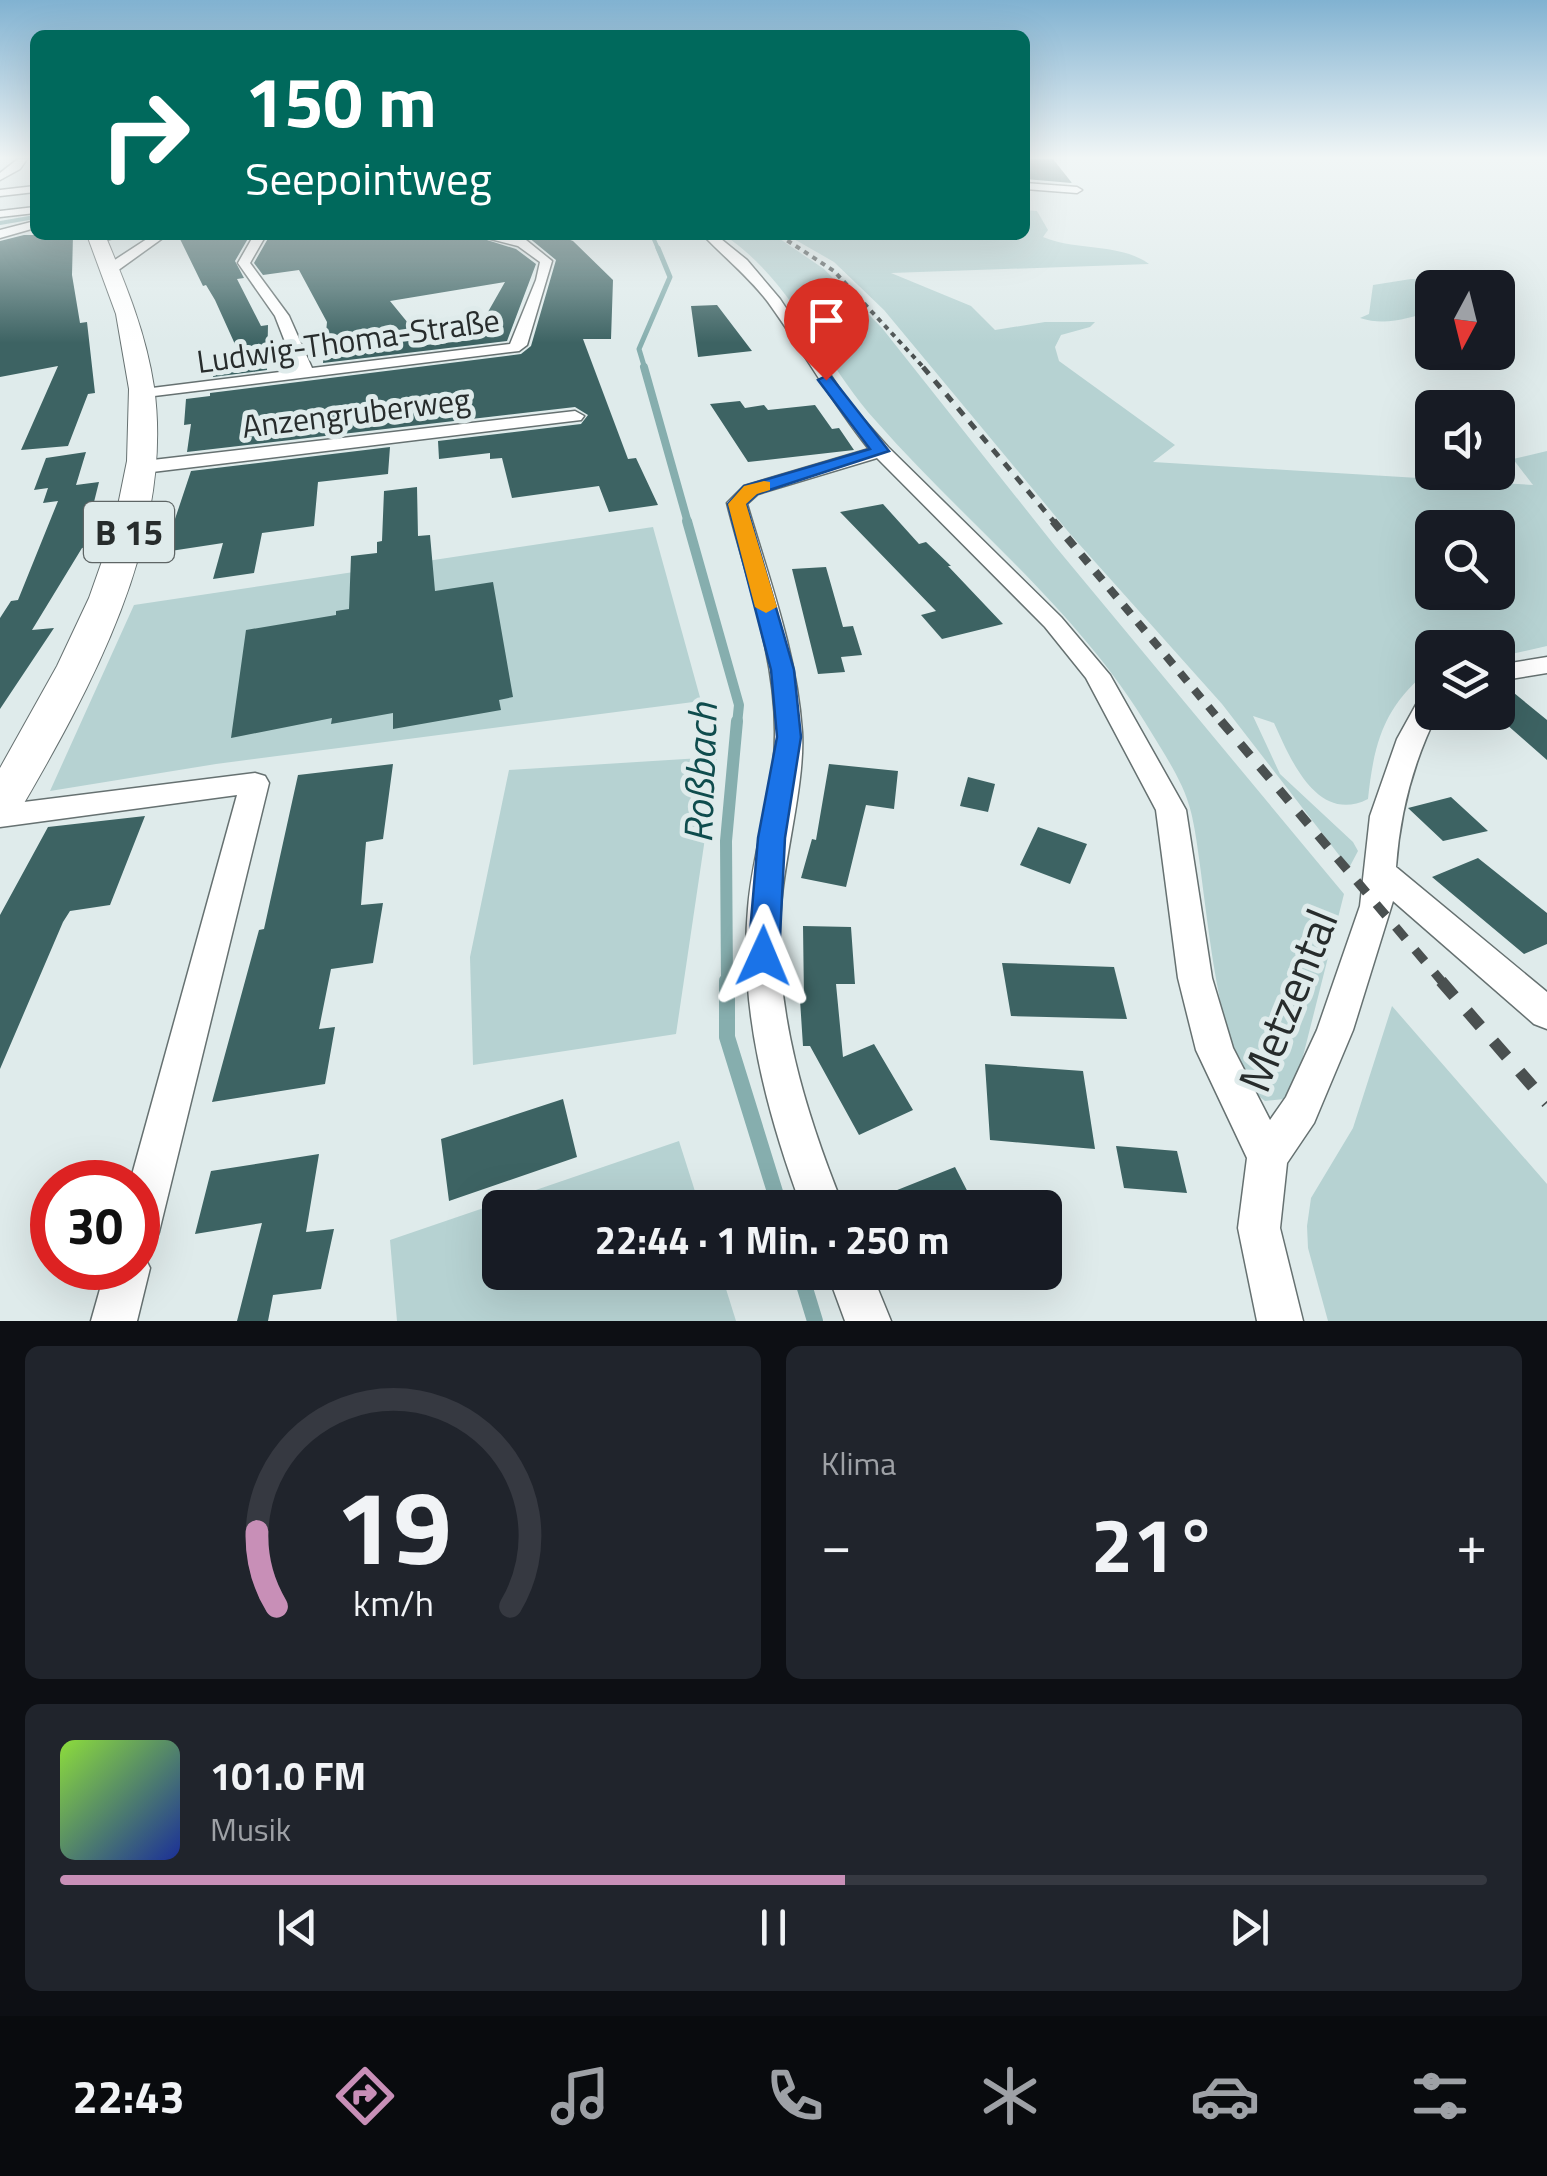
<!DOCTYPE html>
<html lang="de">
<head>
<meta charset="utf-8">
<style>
  body { margin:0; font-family:"Titillium Web",sans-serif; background:#20242c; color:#f1f3f6; height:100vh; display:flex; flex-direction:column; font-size:38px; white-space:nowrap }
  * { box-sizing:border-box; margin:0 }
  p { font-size:32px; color:#9ea1a6 }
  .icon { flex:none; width:55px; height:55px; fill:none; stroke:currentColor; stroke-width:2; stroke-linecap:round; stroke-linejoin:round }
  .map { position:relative; height:1321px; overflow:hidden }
  .sheet { display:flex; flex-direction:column; gap:25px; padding:25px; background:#0d0f14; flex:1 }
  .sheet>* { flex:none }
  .hud { position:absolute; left:30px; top:30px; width:1000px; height:210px; border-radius:15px; box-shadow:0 10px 40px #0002; background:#00695c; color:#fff; overflow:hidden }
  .needle { width:65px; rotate:187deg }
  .fabs { position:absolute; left:1415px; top:270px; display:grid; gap:20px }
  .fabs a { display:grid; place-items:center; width:100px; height:100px; border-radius:15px; background:#171b24; box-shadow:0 10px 40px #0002; font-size:50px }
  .speed { position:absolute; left:30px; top:1160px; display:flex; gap:20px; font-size:50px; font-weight:700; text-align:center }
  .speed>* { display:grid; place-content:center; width:130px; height:130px; border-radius:50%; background:#171b24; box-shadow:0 10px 40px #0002; line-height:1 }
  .speed .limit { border:15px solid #d22; background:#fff; color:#111 }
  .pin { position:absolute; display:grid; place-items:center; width:85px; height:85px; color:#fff; margin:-102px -42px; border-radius:50% 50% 50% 0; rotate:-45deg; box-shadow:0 0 10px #0007 }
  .pin .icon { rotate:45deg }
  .me { position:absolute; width:110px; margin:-55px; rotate:1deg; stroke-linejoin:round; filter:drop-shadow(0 0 8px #0008) }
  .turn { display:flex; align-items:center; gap:35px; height:210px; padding:0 50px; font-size:45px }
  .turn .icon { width:130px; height:130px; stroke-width:2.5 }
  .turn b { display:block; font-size:70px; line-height:85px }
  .big { font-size:75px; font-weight:700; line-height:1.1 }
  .sheet .tile { flex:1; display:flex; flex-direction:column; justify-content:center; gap:15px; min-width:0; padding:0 35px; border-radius:15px; background:#20242c }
  .sheet .dial { align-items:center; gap:0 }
  .dial svg { height:260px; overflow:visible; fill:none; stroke:#363941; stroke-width:7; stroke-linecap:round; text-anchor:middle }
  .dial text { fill:#f1f3f6; stroke:none }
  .song { display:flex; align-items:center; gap:30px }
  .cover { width:120px; height:120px; border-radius:15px; background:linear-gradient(135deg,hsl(90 70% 55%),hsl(230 70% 35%)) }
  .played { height:10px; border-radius:5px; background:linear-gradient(90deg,#c88fb7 55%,#363941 55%) }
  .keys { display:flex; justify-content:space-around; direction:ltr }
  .heat { display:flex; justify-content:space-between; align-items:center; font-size:55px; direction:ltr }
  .sheet .tiles { flex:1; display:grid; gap:25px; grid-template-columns:1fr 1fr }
  .tile:last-child { grid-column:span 2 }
  .trip { position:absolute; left:482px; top:1190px; width:580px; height:100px; border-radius:15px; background:#171b24; box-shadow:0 10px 40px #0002; font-weight:700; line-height:100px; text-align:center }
  .tabs { display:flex; height:160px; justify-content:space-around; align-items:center; background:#090b0e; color:#9ea1a6 }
  .tabs .icon { width:70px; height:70px }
  .tabs .current { color:#c88fb7 }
  .tabs b { font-size:45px; color:#f1f3f6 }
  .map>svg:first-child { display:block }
  .green { fill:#b6d2d2; fill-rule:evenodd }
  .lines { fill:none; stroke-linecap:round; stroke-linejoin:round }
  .stream-far5 { stroke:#86aeae; stroke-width:4 }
  .stream-far4 { stroke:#86aeae; stroke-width:5 }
  .stream-far3 { stroke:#86aeae; stroke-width:8 }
  .stream-far2 { stroke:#86aeae; stroke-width:10 }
  .stream-far1 { stroke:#86aeae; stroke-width:12 }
  .stream { stroke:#86aeae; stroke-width:16 }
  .building { fill:#3d6363; fill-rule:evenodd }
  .street-casing { stroke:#667171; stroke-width:3 }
  .primary-casing { stroke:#667171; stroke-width:2 }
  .street { fill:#fff; fill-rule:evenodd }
  .primary { fill:#fff; fill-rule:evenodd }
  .rail-far4 { stroke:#4a5050; stroke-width:4; stroke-dasharray:5 5; stroke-linecap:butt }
  .rail-far3 { stroke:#4a5050; stroke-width:5; stroke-dasharray:9 9; stroke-linecap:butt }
  .rail-far2 { stroke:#4a5050; stroke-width:8; stroke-dasharray:11 11; stroke-linecap:butt }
  .rail-far1 { stroke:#4a5050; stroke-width:9; stroke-dasharray:15 15; stroke-linecap:butt }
  .rail { stroke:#4a5050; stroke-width:12; stroke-dasharray:20 20; stroke-linecap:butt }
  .route { fill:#1a73e8; stroke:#114b97; stroke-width:2.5 }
  .slow { fill:#f59e0b }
  .labels { text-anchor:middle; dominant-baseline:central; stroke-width:10; stroke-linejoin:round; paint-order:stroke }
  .far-street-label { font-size:32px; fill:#272c2c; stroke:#dfebeb }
  .shield { fill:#dfebeb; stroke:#5e6565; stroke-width:2.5 }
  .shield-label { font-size:35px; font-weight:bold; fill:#272c2c }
  .water-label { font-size:40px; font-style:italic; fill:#0f4c4d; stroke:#dfebeb }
  .near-street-label { font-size:45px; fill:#272c2c; stroke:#dfebeb }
</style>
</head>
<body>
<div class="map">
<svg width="1547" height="1321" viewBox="0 0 1547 1321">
  <rect width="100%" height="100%" fill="#dfebeb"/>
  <path class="green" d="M1025,210L1037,211L1048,230L1043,237C1076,251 1121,243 1149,264L891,273L971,306L995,330L1045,322H1095L1090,327L1061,335L1055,347L1059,361L1175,445L1153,462L1533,485L1513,459L1547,451V646L1498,657V648H1432V668C1385,704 1374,741 1368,799C1317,825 1290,758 1274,723L1253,716L1280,774L1353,842L1358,851L1349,868L1222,704L1071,535L884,310L834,262L787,235H1025ZM1432,528H1498V592H1432Z
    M724,235L777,237L824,269L882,328L1055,546L1344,894L1296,1084L1284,1099L1265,1101C1212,1064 1207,876 1191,812C1184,783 1166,757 1151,732C1079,610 968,526 876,421C823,362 792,280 724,235Z
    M1411,279L1486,281L1477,287L1432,288V310C1409,319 1384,326 1360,318L1369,314L1373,285Z
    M653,527L701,701L216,764L50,791L134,605Z
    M717,757L676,1034L473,1065L470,957L509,770Z
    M1392,1006L1547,1184V1321H1328L1308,1248L1307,1226L1311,1198L1353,1128Z
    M679,1141L700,1207L500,1208V1272L721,1273L736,1321H397L390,1240Z"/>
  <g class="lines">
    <path class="stream-far5" d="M0,223L35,217
      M652,235L659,251"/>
    <path class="stream-far4" d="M645,369L639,349L670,277L658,248"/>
    <path class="stream-far3" d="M644,367L688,523"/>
    <path class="stream-far2" d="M687,521L739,705L737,724"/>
    <path class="stream-far1" d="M727,984L726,841L737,721"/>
    <path class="stream" d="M727,981V1037L780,1208
      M800,1272L815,1321"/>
  </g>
  <path class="building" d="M1025,159H1053L1072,183L1025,179Z
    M24,235H73L72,275L80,323L87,322L95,393L88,394L68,446L21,450L58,366L0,377V241Z
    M237,235H250L235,261L244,278L237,279L261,326L268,325L267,370L213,377L214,365L243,362L215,300L206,285L203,286L180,239Z
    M270,235H471L516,249L536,264L507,341L323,363L327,322L299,270L263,275L254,263ZM505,282L472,340L426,345L390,301Z
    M513,235H557L573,241L613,280L611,339H583L628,459L636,458L658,505L609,512L599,486L512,498L502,458L490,459V453L439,459L438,441L581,424L588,415L575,407L187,452L191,424L184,425L186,399L210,396V393L521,354L531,346L556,260L528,237Z
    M717,305L752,351L698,357L691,306Z
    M740,401L745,408L764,405L768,410L815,405L832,429L839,428L854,450L748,462L710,404Z
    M390,447L388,474L318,482L314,526L262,533L254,573L213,579L223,543L164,552L191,471Z
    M86,452L76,485L99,482L92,510L100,508L87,547L82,548L32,630L54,628L0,709V618L11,601L18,600L58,501L43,503L48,488L34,490L46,458Z
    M417,487L418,536L430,535L435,591L493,582L513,697L499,700L501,710L393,729V713L331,724L332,718L231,738L246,630L336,615V611L349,609L351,556L377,553V542L382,541L384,491Z
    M883,504L919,544L926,542L951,566H948L1003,624L942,639L921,615L936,611L840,512Z
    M826,567L843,627L853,626L862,655L841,657L845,672L818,674L792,569Z
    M1498,684H1503L1547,720V760L1498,717Z
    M393,764L383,839L366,842L361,905L383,903L373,963L331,969L319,1029L335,1027L325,1084L212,1102L259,930L264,929L298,775Z
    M829,764L898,771L894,809L866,805L846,887L801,878L812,839L816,840Z
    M968,777L995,784L988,812L960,806Z
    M1451,797L1488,831L1443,841L1408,808Z
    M145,816L110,905L70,911L63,922L0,1069V915L48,827Z
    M1038,827L1087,844L1070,884L1020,865Z
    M1478,858L1547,913V944L1524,954L1432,877Z
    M803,926L851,927L855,984H836L843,1057L874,1044L913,1110L859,1135L810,1046H803L800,1000H804Z
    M1002,963L1114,967L1127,1019L1011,1016Z
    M985,1064L1083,1071L1095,1149L990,1140Z
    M563,1099L577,1157L449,1201L441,1139Z
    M1116,1146L1177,1151L1187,1193L1124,1188Z
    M319,1154L306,1232L334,1229L321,1289L273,1295L268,1321H237L262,1223L195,1234L211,1171Z
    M955,1167L976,1208H858L857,1206Z"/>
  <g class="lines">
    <g class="street-casing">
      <path id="street" d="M18,159H27L20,169L0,180V173Z
        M1025,183L1077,187L1082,190L1077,193L1025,189Z
        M35,186V192L0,196V190Z
        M35,207V213L0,217V211Z
        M35,221V228L0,238V230Z
        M93,235H126L97,242Z
        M153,235H167L117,271H107V265Z
        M254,235H266L250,263L289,316L312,368L510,344L536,280L540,262L518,246L475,235L526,240L552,261L527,345L519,351L138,398V390L144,389L296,370L275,316L238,263Z
        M703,235H716L747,260L780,299L849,403L888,447L1061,617L1110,675L1186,810L1212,978L1233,1048L1270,1120L1286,1097L1317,1030L1360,906L1370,816L1397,739L1423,692L1432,690V712H1438C1413,762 1400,812 1396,867L1547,992V1029L1534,1024L1393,901L1353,1030L1314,1123L1287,1163L1280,1228L1303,1321H1257L1238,1228L1247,1158L1196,1050L1178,978L1156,810L1086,678L1045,627L877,458L758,494L747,504C769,579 797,654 802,732C805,782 785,853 781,905C772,1006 806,1115 844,1208H802C767,1114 739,1009 748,909C752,851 775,793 775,735C776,656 746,578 727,503L744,486L869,449C831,402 803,350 768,302C748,276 725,258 703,235Z
        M575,411L584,416L581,420L144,473L135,467L144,461Z
        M1547,657V673L1498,681V665Z
        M255,773L265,776L269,783L159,1232L153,1247L142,1252L150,1268L137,1321H91L106,1268H138V1182H130L237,795L0,827V805Z
        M827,1272H871L891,1321H845Z"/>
    </g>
    <g class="primary-casing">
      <path id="primary" d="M87,235H105C126,285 146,333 154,387C175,538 89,692 16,817L0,822V768L57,666L89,598L113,530L127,461L129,389L116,314Z"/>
    </g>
    <use href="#street" class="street"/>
    <use href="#primary" class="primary"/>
    <path class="rail-far4" d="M779,235L834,271L925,369"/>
    <path class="rail-far3" d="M923,367L1055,523"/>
    <path class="rail-far2" d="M1053,521L1223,724"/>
    <path class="rail-far1" d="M1221,721L1444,984"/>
    <path class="rail" d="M1441,981L1547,1103"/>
  </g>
  <linearGradient id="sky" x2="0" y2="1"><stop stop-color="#81b2d1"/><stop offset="0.46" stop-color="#f1f6f6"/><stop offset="1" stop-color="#f1f6f6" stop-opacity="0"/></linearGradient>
  <rect width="1547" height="343" fill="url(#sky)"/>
  <path class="route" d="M826,376L831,377L889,451L757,494L746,504L794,670L801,737L785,838L779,956L774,965L763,968L752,965L748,956L758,838L777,737L771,670L728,504L744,486L870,449L818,380Z"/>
  <path class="slow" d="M764,481L770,482V490L757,494L746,504L777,607L766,613L755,607L728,504L744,486Z"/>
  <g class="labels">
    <g class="far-street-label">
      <text transform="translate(348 340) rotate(-8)">Ludwig-Thoma-Straße</text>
      <text transform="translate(356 412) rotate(-7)">Anzengruberweg</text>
    </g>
    <rect class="shield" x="84" y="502" width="90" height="60" rx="8"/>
    <g class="shield-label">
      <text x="129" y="532">B 15</text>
    </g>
    <g class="water-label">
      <text transform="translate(700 773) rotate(-88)">Roßbach</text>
    </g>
    <g class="near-street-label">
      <text transform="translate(1287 1000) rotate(-68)">Metzental</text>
    </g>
  </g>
</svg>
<div class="fabs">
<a><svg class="needle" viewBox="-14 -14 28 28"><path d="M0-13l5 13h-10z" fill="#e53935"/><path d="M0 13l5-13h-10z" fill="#9ea1a6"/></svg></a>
<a><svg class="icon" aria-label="sound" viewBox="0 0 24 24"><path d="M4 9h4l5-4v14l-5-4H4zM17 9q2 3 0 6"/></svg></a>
<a><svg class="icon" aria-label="search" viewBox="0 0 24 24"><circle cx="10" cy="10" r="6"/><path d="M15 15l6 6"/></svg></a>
<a><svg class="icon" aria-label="layers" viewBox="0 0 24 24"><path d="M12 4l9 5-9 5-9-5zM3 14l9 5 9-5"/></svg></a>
</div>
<div class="speed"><div class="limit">30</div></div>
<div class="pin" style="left:826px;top:380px;background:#d93025"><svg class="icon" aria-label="arrive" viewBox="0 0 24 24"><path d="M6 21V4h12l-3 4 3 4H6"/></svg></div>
<svg class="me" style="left:763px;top:956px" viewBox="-20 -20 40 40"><path d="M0-17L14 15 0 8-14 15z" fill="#1a73e8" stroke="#fff" stroke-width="4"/></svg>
<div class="trip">22:44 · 1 Min. · 250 m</div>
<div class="hud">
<div class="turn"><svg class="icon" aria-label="right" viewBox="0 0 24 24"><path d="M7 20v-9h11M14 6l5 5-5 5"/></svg><div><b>150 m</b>Seepointweg</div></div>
</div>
</div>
<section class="sheet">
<div class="tiles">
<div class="tile dial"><svg viewBox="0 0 100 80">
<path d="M14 69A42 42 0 1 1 86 69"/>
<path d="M14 69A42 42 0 0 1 8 46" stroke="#c88fb7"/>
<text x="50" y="56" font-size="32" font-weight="700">19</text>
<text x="50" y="72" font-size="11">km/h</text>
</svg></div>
<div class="tile"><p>Klima</p>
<div class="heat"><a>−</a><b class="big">21°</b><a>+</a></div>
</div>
<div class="tile">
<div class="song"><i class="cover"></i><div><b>101.0 FM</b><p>Musik</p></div></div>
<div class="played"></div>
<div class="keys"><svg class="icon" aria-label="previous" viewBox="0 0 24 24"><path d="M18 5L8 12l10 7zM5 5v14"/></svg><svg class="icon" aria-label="pause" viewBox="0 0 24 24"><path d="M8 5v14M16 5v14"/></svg><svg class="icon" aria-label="next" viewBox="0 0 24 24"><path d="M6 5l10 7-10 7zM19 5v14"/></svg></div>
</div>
</div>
</section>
<nav class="tabs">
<b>22:43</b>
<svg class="icon current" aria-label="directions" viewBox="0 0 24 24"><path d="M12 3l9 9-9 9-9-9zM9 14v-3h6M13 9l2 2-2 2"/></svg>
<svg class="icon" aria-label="music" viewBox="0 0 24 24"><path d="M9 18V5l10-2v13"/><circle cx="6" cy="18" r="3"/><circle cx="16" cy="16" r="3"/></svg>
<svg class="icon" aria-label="phone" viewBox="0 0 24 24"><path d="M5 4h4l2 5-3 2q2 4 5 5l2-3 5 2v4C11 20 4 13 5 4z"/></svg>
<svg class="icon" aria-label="climate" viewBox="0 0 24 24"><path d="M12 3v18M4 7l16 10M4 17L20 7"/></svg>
<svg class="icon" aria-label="car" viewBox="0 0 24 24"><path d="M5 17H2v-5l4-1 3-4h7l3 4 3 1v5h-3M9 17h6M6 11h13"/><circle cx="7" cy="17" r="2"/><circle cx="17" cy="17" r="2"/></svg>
<svg class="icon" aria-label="filters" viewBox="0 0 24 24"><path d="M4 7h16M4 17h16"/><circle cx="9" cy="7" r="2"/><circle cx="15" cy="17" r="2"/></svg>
</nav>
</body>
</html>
